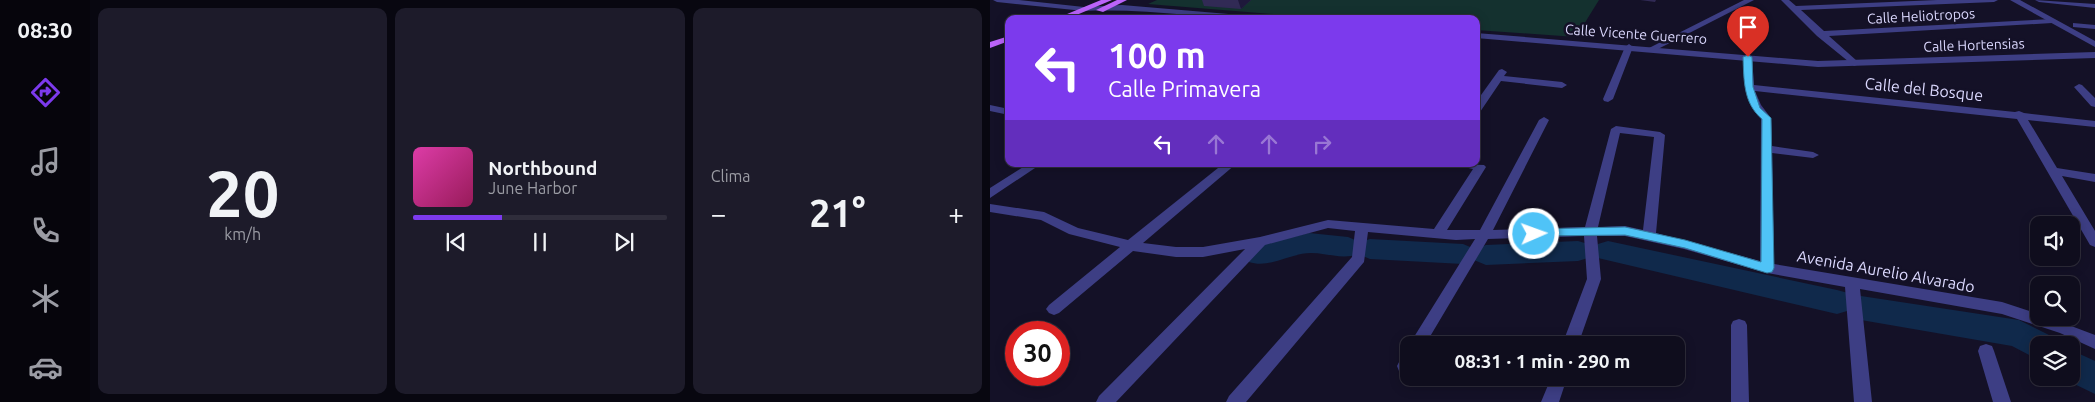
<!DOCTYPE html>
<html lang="es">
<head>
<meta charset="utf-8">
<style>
  body { margin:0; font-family:Ubuntu,sans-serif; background:#1d1b2a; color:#f1f3f6; height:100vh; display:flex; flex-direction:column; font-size:19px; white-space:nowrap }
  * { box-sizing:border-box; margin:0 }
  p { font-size:16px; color:#9b9ca4 }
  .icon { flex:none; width:28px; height:28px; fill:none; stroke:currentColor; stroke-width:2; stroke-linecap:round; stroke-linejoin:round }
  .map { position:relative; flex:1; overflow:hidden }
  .side { display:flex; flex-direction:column; gap:8px; padding:8px; background:#080710; width:900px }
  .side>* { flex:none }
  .hud { position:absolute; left:15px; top:15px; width:475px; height:152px; border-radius:10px; box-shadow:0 2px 12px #0003,0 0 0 1px #2f2d3b; background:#7c3aed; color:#fff; overflow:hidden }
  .fabs { position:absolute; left:1040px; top:216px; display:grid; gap:10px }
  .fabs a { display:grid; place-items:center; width:50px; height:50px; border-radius:10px; background:#0f0d1d; box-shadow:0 2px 12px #0003,0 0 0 1px #2f2d3b; font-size:25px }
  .speed { position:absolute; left:15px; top:321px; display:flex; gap:10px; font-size:25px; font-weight:700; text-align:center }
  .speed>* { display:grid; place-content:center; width:65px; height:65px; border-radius:50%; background:#0f0d1d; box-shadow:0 2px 12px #0003,0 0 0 1px #2f2d3b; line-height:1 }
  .speed .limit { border:8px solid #d22; background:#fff; color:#111 }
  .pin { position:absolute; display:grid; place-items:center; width:42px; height:42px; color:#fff; margin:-51px -21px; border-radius:50% 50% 50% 0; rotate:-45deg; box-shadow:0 0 5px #0007 }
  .pin .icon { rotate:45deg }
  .me { position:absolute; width:55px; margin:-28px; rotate:88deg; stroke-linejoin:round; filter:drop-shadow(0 0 4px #0008) }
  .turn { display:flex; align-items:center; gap:18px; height:105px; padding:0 20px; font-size:22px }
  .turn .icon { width:65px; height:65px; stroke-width:2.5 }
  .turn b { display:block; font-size:35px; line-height:42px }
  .lanes { display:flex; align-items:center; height:48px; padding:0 20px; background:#0003; justify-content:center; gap:25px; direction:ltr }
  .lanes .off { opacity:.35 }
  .big { font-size:38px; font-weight:600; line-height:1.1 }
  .side .widget { flex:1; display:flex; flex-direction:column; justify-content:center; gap:8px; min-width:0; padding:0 18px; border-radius:10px; background:#1d1b2a }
  .side .dial { align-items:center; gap:0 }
  .dial b { font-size:65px; line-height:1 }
  .song { display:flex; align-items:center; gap:15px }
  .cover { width:60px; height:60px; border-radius:8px; background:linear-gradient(135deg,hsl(320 70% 55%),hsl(330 70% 35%)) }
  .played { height:5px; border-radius:2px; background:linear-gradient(90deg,#7c3aed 35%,#2f2d3b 35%) }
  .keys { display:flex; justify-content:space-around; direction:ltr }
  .heat { display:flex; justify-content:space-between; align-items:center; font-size:28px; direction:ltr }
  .side .tiles { flex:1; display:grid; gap:8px; grid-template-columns:repeat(3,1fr) }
  .trip { position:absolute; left:410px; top:336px; width:285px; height:50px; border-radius:10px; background:#0f0d1d; box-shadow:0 2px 12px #0003,0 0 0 1px #2f2d3b; font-weight:600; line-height:50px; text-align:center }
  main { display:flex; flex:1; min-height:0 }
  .menu { display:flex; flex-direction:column; width:90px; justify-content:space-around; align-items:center; background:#06050c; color:#9b9ca4 }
  .menu .icon { width:35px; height:35px }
  .menu .on { color:#7c3aed }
  .menu b { font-size:22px; color:#f1f3f6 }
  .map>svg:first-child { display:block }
  .green { fill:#14312f }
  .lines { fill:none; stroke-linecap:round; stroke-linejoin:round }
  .river { fill:#10294b; fill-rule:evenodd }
  .minor { fill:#3d3e84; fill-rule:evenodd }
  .tertiary { fill:#3d3e84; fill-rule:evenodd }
  .primary { fill:#bb63fa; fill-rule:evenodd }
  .wall { fill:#312a55 }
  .shaded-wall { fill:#1e183b }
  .route { fill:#4fc3f7; stroke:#337fa1 }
  .labels { text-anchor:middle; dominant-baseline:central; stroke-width:5; stroke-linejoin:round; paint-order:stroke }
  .far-street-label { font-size:14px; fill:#dbd8fe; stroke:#141127 }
  .street-label { font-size:16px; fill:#dbd8fe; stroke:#141127 }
</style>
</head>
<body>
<main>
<nav class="menu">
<b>08:30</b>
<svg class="icon on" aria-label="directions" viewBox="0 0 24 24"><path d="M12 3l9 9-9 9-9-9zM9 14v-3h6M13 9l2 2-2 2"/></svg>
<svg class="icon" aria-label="music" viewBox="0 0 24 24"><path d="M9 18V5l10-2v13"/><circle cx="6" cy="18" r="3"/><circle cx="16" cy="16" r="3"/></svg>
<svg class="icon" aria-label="phone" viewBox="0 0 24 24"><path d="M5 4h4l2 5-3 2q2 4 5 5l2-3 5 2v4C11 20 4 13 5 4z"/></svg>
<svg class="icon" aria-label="climate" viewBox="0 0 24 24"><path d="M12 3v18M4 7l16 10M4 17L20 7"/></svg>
<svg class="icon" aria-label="car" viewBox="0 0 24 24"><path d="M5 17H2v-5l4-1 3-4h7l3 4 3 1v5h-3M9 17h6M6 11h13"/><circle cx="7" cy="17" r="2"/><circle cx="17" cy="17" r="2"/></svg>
</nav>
<section class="side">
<div class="tiles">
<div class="widget dial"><b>20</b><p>km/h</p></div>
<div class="widget">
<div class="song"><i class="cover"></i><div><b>Northbound</b><p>June Harbor</p></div></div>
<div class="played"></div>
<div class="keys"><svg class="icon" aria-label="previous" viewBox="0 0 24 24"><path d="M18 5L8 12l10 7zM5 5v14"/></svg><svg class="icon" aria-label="pause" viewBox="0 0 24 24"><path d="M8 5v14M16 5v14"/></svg><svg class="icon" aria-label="next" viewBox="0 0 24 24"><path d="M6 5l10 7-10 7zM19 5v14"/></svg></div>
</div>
<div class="widget"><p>Clima</p>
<div class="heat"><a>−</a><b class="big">21°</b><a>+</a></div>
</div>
</div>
</section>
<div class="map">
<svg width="1105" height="402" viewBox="0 0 1105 402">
  <rect width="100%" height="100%" fill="#141127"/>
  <path class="green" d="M167,0H609L586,37L486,30V19H346L158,4Z"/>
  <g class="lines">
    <path class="river" d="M319,233L358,237L370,242L380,239L473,244L485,249L496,245L588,241L598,244L602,251L598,258L588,261L496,265L484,260L473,264L380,259L368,254C353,260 337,253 321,253C300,253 280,269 259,262L254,255L259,248Z
      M618,241L847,290L858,293L861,299L871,296L1029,320L1061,336L1065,345H1049V360L1022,346L871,320L860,317L857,311L847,314L608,258L604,251L608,244Z
      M1081,350L1105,361V394L1072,378H1081Z"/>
    <path class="minor" d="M3,0H29L94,7L98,9L94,11L7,2Z
      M754,0H764L666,50L659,48Z
      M791,0H799L806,6L947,0H1008L1004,2L811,10L834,31L1062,19L1066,21L1062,23L839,36L867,61V65L864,66L827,36Z
      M1045,0L1105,4V8L1049,2Z
      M1083,23L1105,25V29L1083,27Z
      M639,44L643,47L623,99L618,102L614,101L613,99L635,47Z
      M758,54L762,57L764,85L1025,112L1029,111L1034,113L1105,121V127L1038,120L1067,168L1105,174V182L1072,176L1105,231V247L1100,245L1027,119L765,91L771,105L781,118L782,146L823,152L829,155L823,158L782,153L784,264L1012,302L1049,314V318H1060L1105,335V349L1070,333L1012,314L870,289L882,402H864L855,287L777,273L694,249L635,236H607L611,279L588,345H572L597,279L594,236L498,239L435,345H419L485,239L466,240L378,232L374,262L256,402H236L239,396L362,257L365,231L338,228L275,245L126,402H106L109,396L255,249L213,257H186L143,251L69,313L64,315L59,313L56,309L59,305L130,247L79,234L51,220L0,212V204L54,212L88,228L138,240L233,164H246L153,243L186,247H213L270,237L338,220L444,229L483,169L469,166L467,164L494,165L496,167L457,230H490L549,120L554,117L559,120L503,230L595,227L621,129L626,126L670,132L675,135L666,233L770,261L771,119C754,101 753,80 754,57ZM630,133L664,137L653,230L635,226L608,227Z
      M512,69L517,72L514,76L572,82L577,85L572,88L511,81L490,112L486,113V102L509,70Z
      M1089,84L1092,85L1105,98V107L1101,106L1084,87Z
      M0,105L19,109V115L0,111Z
      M38,164H51L0,198V188Z
      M749,319L755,321L757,325L759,402H741V325L743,321Z
      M996,344L1002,346L1004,351L1021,402H1003L988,351L990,346Z
      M419,352V372L415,373L409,371L407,366L413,354Z
      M561,378H577L569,402H551Z"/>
    <path class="tertiary" d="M1020,0H1030L1105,41V47Z
      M132,5L274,17L278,19C216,19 156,8 94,11L90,9L94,7Z
      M486,33L828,61L1105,52V58L828,67L486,38Z"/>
    <path class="primary" d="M111,0H122L77,19H65Z
      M127,0H137L113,12L106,10Z
      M19,36V41L0,48V42Z"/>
  </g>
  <path class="wall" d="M212,0H261L251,9L214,6Z
    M650,0H666L665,2Z"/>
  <path class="shaded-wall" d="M248,0H261L251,9Z"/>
  <path class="route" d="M758,55L762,57L763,87L770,108L781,118L784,268L782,272L777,273L695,248L635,235L540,236L538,234L544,229L635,227L695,240L771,262L772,119C753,103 754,80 753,57Z"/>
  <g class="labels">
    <g class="far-street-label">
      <text transform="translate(931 16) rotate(-3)">Calle Heliotropos</text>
      <text transform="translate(646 34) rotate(4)">Calle Vicente Guerrero</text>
      <text transform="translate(984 45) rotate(-2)">Calle Hortensias</text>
    </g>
    <g class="street-label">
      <text transform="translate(934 89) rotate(6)">Calle del Bosque</text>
      <text transform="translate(896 271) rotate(10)">Avenida Aurelio Alvarado</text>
    </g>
  </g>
</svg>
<div class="fabs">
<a><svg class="icon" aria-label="sound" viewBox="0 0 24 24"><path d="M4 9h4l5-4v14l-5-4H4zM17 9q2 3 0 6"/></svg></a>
<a><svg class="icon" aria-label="search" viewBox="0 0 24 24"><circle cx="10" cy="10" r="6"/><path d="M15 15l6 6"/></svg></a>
<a><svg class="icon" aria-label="layers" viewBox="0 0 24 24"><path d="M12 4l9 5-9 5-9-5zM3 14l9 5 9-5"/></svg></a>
</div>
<div class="speed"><div class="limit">30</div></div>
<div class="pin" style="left:758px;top:57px;background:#d93025"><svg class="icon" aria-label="arrive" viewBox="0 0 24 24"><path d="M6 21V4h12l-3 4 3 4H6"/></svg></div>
<svg class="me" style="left:544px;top:234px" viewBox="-20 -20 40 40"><circle r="17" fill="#4fc3f7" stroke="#fff" stroke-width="3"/><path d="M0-11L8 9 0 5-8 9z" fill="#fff"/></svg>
<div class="trip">08:31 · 1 min · 290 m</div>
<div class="hud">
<div class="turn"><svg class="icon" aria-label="left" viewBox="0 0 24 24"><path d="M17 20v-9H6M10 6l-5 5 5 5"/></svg><div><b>100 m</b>Calle Primavera</div></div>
<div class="lanes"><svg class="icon" aria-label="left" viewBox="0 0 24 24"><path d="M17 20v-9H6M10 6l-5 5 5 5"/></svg><svg class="icon off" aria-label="ahead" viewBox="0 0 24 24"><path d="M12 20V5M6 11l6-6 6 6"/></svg><svg class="icon off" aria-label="ahead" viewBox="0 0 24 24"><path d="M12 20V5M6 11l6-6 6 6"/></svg><svg class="icon off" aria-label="right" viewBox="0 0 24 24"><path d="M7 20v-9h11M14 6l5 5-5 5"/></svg></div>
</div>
</div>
</main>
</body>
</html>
